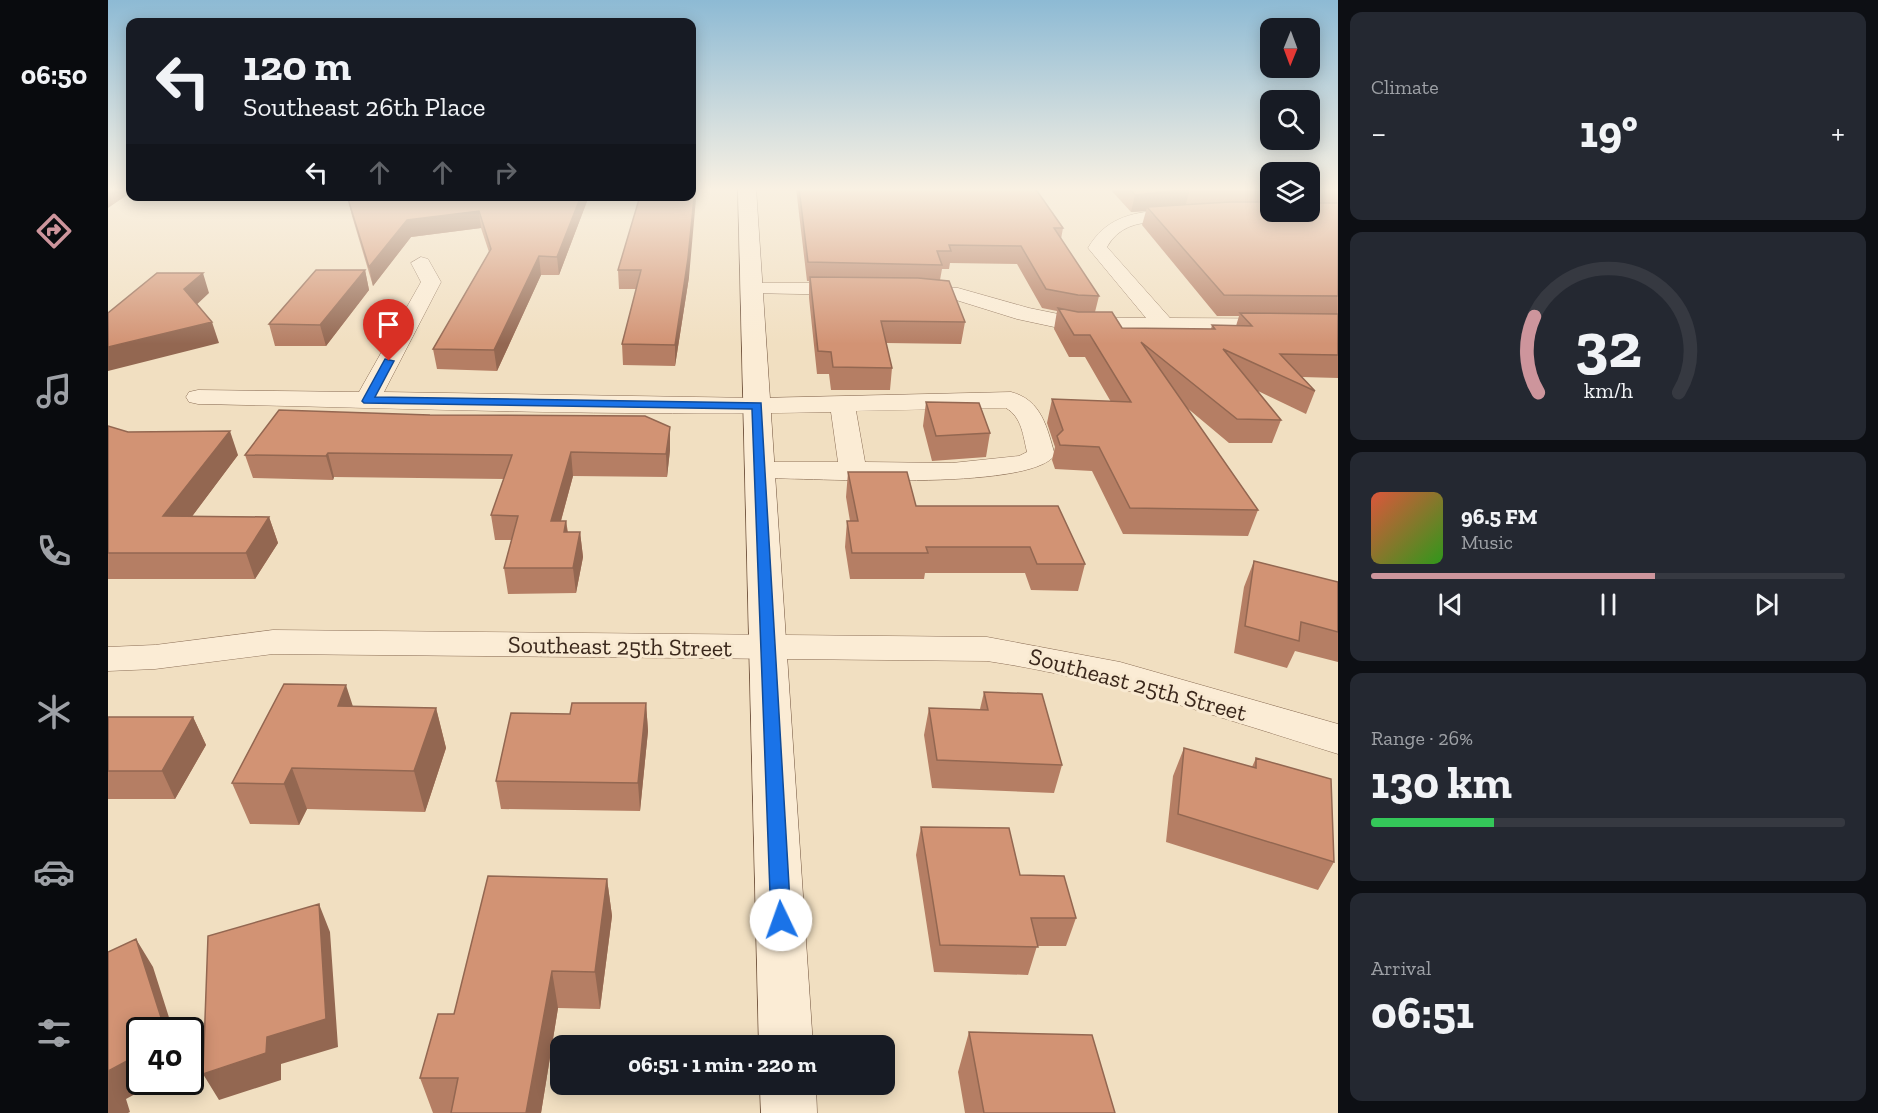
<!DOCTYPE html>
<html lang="en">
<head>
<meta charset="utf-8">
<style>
  body { margin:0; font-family:"Zilla Slab",serif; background:#242831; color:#f1f3f6; height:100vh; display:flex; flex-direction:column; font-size:22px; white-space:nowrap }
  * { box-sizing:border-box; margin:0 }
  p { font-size:20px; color:#9ea1a6 }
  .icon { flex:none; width:33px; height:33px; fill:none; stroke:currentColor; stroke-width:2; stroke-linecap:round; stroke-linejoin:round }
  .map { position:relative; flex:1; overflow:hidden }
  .panel { display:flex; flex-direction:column; gap:12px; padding:12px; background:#0d0f14; width:540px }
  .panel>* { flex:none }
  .hud { position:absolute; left:18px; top:18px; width:570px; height:183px; border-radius:12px; box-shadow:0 3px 15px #0003; background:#171b24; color:#f1f3f6; overflow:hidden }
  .needle { width:39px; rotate:181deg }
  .tools { position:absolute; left:1152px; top:18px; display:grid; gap:12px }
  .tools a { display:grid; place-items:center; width:60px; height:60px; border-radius:12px; background:#171b24; box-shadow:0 3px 15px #0003; font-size:30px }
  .speed { position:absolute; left:18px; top:1017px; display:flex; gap:12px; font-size:30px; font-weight:700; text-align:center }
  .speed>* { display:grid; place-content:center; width:78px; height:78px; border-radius:50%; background:#171b24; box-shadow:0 3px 15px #0003; line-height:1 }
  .speed .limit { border:3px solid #111; border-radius:9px; background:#fff; color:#111 }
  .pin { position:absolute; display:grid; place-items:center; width:51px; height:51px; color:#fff; margin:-62px -26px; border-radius:50% 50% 50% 0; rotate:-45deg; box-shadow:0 0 6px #0007 }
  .pin .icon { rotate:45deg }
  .me { position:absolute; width:66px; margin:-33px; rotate:357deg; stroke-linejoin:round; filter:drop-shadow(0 0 4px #0008) }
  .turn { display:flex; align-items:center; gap:21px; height:126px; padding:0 18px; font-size:27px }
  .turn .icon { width:78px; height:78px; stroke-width:2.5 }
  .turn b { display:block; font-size:42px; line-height:51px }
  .lanes { display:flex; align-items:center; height:57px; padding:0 18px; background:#0003; justify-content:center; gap:30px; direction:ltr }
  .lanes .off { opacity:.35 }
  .big { font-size:45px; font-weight:700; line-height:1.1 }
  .panel .card { flex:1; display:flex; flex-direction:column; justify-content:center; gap:9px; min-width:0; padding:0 21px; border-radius:12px; background:#242831 }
  .panel .dial { align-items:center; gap:0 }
  .dial svg { height:156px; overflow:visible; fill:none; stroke:#363941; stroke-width:7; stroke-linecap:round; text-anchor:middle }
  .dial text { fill:#f1f3f6; stroke:none }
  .song { display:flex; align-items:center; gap:18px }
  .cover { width:72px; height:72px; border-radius:9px; background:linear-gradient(135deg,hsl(10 70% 55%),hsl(110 70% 35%)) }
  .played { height:6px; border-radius:3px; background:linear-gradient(90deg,#cd959c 60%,#363941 60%) }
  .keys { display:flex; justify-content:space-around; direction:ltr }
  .heat { display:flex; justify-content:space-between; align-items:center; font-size:33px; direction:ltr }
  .charge { height:9px; border-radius:4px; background:linear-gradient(90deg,#34c759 26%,#363941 0) }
  .trip { position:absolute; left:442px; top:1035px; width:345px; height:60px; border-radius:12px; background:#171b24; box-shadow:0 3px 15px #0003; font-weight:700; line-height:60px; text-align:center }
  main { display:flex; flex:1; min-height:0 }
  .dock { display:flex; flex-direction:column; width:108px; justify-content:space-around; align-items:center; background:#090b0e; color:#9ea1a6 }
  .dock .icon { width:42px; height:42px }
  .dock .on { color:#cd959c }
  .dock b { font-size:27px; color:#f1f3f6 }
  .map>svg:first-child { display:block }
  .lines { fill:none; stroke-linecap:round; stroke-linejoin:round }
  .street-casing { stroke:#8c6f57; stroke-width:1 }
  .secondary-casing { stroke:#6e503a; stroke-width:1 }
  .street { fill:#fbecd5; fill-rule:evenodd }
  .secondary { fill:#fbecd5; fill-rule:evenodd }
  .wall { fill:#b57e64 }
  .shaded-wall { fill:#936751 }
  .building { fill:#d29374; stroke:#936751; stroke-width:1.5 }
  .route { fill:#1a73e8; stroke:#114b97; stroke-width:1.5 }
  .labels { text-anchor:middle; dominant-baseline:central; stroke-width:6; stroke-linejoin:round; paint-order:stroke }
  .street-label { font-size:24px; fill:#3b281c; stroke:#f8e9d1 }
</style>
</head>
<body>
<main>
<nav class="dock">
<b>06:50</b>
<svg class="icon on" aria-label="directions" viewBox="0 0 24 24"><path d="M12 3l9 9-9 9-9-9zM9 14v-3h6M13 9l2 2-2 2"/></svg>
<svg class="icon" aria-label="music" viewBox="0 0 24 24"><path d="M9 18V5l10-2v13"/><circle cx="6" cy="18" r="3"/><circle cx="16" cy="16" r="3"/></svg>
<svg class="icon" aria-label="phone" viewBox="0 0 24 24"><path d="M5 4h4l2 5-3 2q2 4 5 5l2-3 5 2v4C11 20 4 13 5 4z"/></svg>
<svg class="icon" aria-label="climate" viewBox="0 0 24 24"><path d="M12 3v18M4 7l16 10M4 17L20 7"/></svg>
<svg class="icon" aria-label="car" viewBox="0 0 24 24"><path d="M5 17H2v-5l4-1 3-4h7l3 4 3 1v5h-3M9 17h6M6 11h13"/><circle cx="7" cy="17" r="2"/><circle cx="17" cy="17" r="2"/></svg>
<svg class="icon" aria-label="filters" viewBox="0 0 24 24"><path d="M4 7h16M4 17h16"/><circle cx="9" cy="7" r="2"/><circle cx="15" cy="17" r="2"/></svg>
</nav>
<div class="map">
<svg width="1230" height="1113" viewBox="0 0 1230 1113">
  <rect width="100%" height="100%" fill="#f1dfc1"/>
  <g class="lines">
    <g class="street-casing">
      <path id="street" d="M1053,210H1079L1088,215C1075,232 1022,206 999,247L1062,318L1230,319V333L965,331L909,319L848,300L803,296L796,294L793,290L796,286L803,284L850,288L921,308L965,317L1038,318L980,248C997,219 1021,213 1053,210Z
        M313,257L320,259L333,282L276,392L649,398L903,392C934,400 939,428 947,455C921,492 702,478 652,478L642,476L638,470L642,464L652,462H730L723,412C512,417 300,408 90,404L81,402L78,397L81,392L90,390L251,392L313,282L303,263ZM898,408C914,417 915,436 919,452L911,456L844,463L757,462L748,411Z
        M644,283H744L751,285L754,289L751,293L744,295L637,293L634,289L637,285Z
        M165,630L879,637L1012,662L1230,724V754C1114,718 1000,679 879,661L165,654L47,669L0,671V647L47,645Z"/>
    </g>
    <g class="secondary-casing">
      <path id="secondary" d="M630,188H648L705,1046H651Z
        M652,1084H708L709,1113H653Z"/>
    </g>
    <use href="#street" class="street"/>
    <use href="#secondary" class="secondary"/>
  </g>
  <path class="wall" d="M688,188H927L955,228L953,239L991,296L987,312L1014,328L1103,329L1104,325L1128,326L1131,316H1109L1034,225L1038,211L1023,212L1002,189L1003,188H1162V212H1202V188H1230V378L1194,377L1207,391L1198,414L1150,391L1173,420L1164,443H1121L1078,407L1150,510L1140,536L1015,534L984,471L947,469L944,460L947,447L939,423L944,399L1003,402L977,357H961L946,329L949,311L934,308L909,264L842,263L841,269H834L832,280L857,322L853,344L778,343L784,368L782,390H723L721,374H709L701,298V281H699Z
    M243,196H481L451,275H433L389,371L329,369L325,349L381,252L373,228L303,237L265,286L244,216L240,199Z
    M532,196L581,277L567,366L515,365L514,344L528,289H511L510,270Z
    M257,270L261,290L218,346H167L161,324Z
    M818,402L882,433L878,457L824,461L815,426Z
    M0,426L20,432L130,455L84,516L161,517L170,543L147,579H0Z
    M562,427V450L559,477L465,476L453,521H458L460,532H472L475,557L468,593L400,594L396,568L404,540H387L383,515L396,479L226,477L225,480L145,478L137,455Z
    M740,472L808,506L977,564L970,591L923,590L917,573H817L816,579H742L737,547L739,521H742L738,497Z
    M1146,561L1230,582V662L1187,651L1179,668L1126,653L1136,587Z
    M876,692L954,765L946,793L824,788L816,735L821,708L872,709Z
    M538,703L540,731L532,811L393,809L388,781L462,714Z
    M245,706L328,708L338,748L317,812L199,809L191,825L142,824L124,783Z
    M0,717H85L98,745L67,799H0Z
    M1076,748L1144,767L1148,758L1226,862L1210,890L1058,842L1065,776Z
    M813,827L912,875L968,918L958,946H929L920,975L826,972L808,855Z
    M499,879L504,916L492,1009L450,1008L433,1113H325L312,1078L346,1014Z
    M861,1032L1007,1113H857L850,1072Z"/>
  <path class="shaded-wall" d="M0,188H22V193L0,208Z
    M587,188H589L581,277L567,366V345Z
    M1082,189L1077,207H1039L1038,211L1023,212L1027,195Z
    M473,196H481L451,275L449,257Z
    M371,211L373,228L303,237L265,286L261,267L299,220Z
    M431,256L433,275L389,371L386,350Z
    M257,270L261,290L218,346L212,325Z
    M95,273L101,293L83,310L76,289Z
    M104,322L111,343L0,371V347Z
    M562,427V450L559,477L558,454Z
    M122,431L130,455L65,542L55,516Z
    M463,452L465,476L446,546L443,521Z
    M220,453L226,477L225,480L218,456Z
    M161,517L170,543L147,579L138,553Z
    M458,521L461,546L456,532Z
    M472,532L475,557L468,593L465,568Z
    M238,685L251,725L230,706Z
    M538,703L540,731L532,811L530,783Z
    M328,708L338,748L317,812L306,771Z
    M85,717L98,745L67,799L54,771Z
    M184,768L199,809L191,825L176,784Z
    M499,879L504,916L492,1009L487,972Z
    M211,904L222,932L230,1047L173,1064V1080L111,1100L95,1074L159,1037Z
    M28,939L45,967L65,1030H57Z
    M444,971L450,1008L433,1113H418Z
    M32,1054V1082H49L18,1099L22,1112L20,1113H0V1071Z"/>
  <path class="building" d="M584,188H587L580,258L567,345L514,344L533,270H510L532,196H584Z
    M691,188H927L955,228H946L991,296L970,295L938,289L913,246L841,245L843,251H829L834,265L700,262Z
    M1021,188H1162V189H1082L1027,195Z
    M1202,188H1230V190L1202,191Z
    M243,196H473L449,257L431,256L386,350L325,349L383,249L371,211L299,220L261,267L240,199Z
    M1122,202H1162V212H1202V203H1230V296L1116,295L1039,207Z
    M208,270H257L212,325L161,324Z
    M49,273H95L76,289L104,322L0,347V313Z
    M702,277L810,278L841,281L857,322L773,321L784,368L725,367L723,352L710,351Z
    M950,308L970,312H1004L1014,328L1107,329L1104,325L1144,326L1132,313L1230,314V355L1172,354L1207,391L1115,349L1173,420L1129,419L1033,342L1150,510L1022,508L991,447L952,445L949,436L955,430L944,399L1023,402L982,335H966Z
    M818,402L871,403L882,433L828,436Z
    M171,410L322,415L537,416L562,427L558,454L463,452L443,521H458L456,532H472L465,568H396L410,516L383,515L404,455L220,453L218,456L137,455Z
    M0,426L20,432L122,431L55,516L161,517L138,553H0Z
    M740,472H799L808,506H950L977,564H929L922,547H818L820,553H744L739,521H750Z
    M1146,561L1230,582V632L1193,622L1191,641L1137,626Z
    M176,684L238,685L230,706L328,708L306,771L184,768L176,784L124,783Z
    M876,692L934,694L954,765L829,760L821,708L880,710Z
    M464,703H538L530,783L388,781L403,713L462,714Z
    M0,717H85L54,771H0Z
    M1076,748L1148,768V758L1223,779L1226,862L1070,814Z
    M813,827L901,828L912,875L956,876L968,918H923L930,947L832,945Z
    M380,876L499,879L487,972L444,971L418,1113H343L350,1078H312L330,1014H346Z
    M211,904L218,1019L159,1037L158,1053L95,1074L100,936Z
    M28,939L57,1030H32V1054L0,1071V952Z
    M861,1032L984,1035L1007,1113H876Z"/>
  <linearGradient id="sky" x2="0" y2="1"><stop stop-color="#8dbad4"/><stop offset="0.55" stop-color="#f9f1e3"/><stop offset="1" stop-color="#f9f1e3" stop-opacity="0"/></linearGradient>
  <rect width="1230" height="344" fill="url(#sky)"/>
  <path class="route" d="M277,359L286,361L267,397L653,403L683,920L680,926L673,929L665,926L663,920L644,409L256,403L254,401Z"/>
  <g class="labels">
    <g class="street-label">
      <text transform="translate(512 646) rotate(1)">Southeast 25th Street</text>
      <text transform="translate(1030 684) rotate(15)">Southeast 25th Street</text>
    </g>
  </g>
</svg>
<div class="tools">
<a><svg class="needle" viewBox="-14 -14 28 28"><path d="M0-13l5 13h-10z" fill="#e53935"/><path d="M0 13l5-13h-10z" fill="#9ea1a6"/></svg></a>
<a><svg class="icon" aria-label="search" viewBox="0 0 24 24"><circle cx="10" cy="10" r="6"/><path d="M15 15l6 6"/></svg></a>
<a><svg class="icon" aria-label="layers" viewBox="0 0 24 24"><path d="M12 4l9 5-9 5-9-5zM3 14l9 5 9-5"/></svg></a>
</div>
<div class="speed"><div class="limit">40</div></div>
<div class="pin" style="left:281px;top:361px;background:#d93025"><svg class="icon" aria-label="arrive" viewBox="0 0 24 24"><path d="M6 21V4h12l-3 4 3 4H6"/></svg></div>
<svg class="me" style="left:673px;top:920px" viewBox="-20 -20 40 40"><circle r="19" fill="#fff"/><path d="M0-13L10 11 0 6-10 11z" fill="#1a73e8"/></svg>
<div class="trip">06:51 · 1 min · 220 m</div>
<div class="hud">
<div class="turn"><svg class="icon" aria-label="left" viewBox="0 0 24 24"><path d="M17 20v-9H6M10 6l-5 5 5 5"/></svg><div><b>120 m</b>Southeast 26th Place</div></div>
<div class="lanes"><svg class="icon" aria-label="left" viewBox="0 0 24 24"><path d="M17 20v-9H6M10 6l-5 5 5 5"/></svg><svg class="icon off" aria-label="ahead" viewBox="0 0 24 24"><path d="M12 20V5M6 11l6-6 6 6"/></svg><svg class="icon off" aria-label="ahead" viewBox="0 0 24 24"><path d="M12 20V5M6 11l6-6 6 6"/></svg><svg class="icon off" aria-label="right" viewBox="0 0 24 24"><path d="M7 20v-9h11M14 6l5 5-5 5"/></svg></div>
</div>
</div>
<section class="panel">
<div class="card"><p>Climate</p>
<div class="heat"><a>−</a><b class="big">19°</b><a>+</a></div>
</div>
<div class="card dial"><svg viewBox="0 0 100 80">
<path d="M14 69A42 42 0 1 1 86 69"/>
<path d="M14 69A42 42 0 0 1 12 30" stroke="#cd959c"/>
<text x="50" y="56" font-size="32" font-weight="700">32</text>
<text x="50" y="72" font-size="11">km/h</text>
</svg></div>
<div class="card">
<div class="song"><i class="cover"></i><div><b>96.5 FM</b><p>Music</p></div></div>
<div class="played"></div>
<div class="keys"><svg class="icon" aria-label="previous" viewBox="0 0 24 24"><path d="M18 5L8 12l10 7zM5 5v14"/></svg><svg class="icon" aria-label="pause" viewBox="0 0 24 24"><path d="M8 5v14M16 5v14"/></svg><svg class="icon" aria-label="next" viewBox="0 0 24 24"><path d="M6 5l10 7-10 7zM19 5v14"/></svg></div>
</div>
<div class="card"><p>Range · 26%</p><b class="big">130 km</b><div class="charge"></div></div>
<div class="card"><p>Arrival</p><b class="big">06:51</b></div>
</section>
</main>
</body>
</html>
